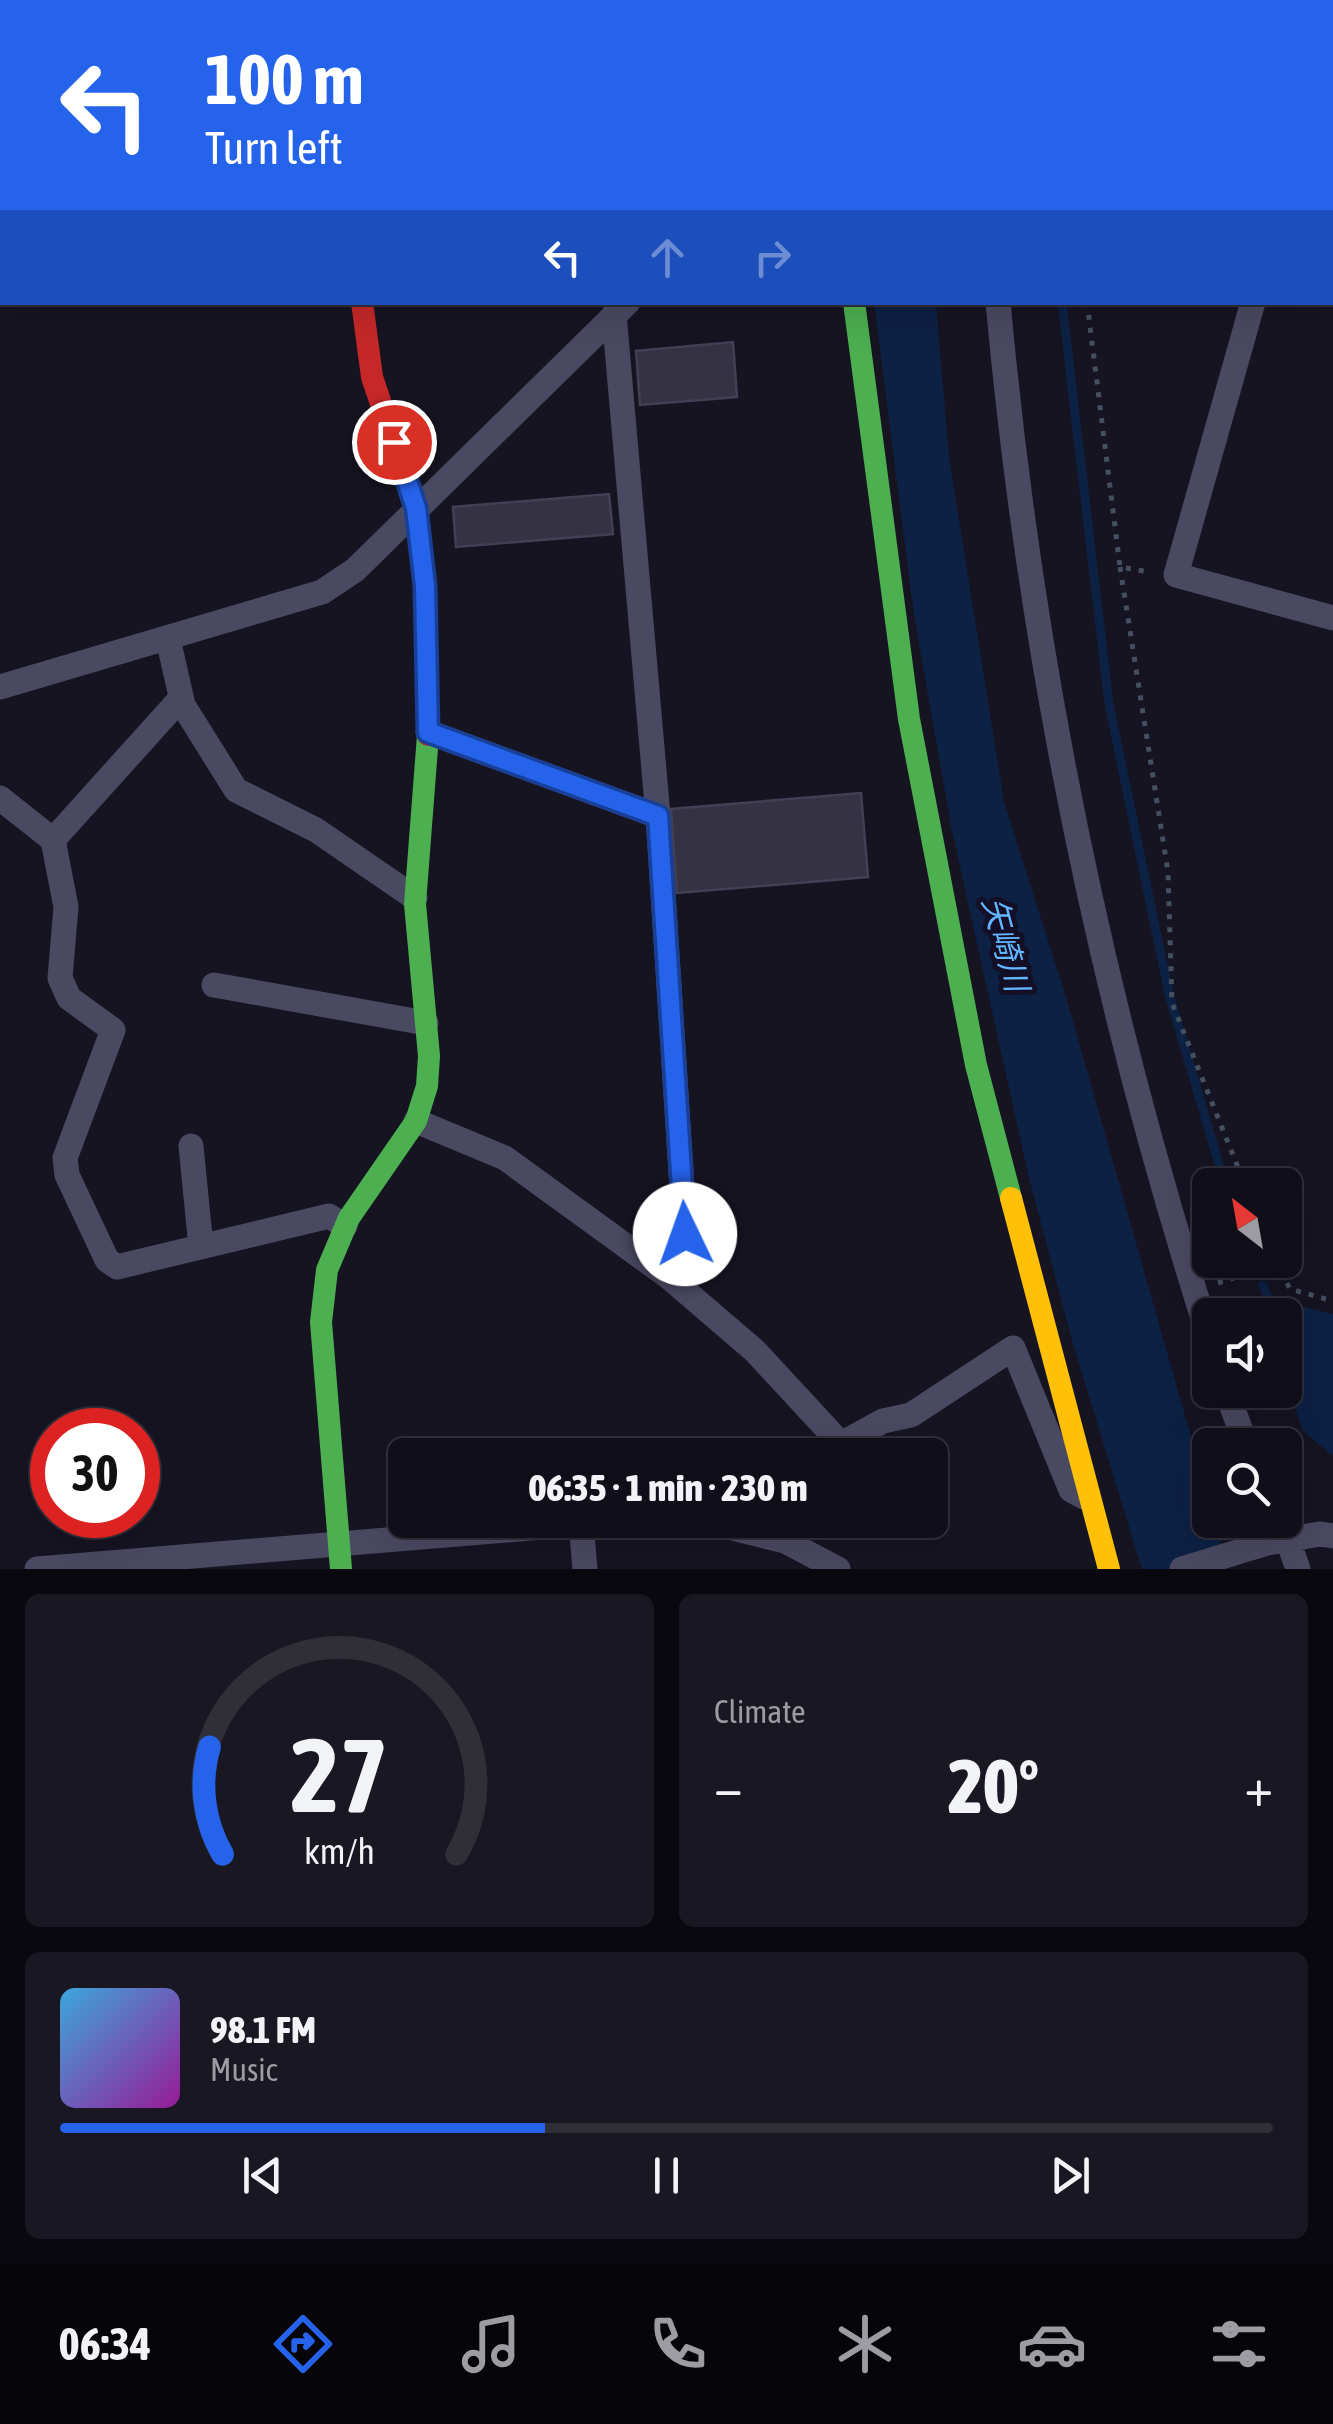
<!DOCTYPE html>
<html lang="en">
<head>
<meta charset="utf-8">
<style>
  body { margin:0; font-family:"Asap Condensed","Noto Sans JP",sans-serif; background:#191822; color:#f1f3f6; height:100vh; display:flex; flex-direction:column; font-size:38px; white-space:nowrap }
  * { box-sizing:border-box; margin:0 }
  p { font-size:32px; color:#9c9ca2 }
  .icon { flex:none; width:55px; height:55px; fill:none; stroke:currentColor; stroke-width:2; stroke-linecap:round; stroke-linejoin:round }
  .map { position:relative; height:1569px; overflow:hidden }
  .details { display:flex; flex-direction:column; gap:25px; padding:25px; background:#09080e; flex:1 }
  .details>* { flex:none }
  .guide { position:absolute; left:0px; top:0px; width:1335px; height:305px; box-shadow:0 10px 40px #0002,0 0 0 2px #302f38; background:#2563eb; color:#fff; overflow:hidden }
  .needle { width:65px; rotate:329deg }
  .fabs { position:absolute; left:1192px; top:1168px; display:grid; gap:20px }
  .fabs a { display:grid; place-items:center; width:110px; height:110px; border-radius:15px; background:#100f19; box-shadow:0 10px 40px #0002,0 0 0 2px #302f38; font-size:50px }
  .speed { position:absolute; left:30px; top:1408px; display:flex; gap:20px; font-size:50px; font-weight:700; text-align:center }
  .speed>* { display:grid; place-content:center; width:130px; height:130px; border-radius:50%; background:#100f19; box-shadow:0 10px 40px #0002,0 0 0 2px #302f38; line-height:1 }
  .speed .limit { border:15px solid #d22; background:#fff; color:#111 }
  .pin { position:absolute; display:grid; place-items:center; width:85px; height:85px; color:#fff; margin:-42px; border:5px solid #fff; border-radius:50%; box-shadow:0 2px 10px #0007 }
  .me { position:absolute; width:110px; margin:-55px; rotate:357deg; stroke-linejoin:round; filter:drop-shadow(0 0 8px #0008) }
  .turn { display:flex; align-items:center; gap:35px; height:210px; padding:0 40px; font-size:45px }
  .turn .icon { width:130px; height:130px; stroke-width:2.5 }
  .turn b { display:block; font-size:70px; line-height:85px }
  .lanes { display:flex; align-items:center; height:95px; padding:0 40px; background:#0003; justify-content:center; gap:50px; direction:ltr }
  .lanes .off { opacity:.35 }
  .big { font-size:75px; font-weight:800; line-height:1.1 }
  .details .card { flex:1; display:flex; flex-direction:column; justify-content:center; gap:15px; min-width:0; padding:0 35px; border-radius:15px; background:#191822 }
  .details .dial { align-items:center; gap:0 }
  .dial svg { height:260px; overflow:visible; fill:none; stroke:#302f38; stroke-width:7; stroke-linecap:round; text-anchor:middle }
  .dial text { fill:#f1f3f6; stroke:none }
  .song { display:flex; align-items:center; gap:30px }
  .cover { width:120px; height:120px; border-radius:15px; background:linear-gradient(135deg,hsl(200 70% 55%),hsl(300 70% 35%)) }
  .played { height:10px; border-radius:5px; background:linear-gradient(90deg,#2563eb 40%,#302f38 40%) }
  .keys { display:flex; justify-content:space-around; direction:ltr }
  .heat { display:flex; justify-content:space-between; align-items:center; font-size:55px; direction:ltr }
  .details .tiles { flex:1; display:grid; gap:25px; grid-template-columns:1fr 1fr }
  .card:last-child { grid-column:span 2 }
  .trip { position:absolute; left:388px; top:1438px; width:560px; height:100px; border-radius:15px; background:#100f19; box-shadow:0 10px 40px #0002,0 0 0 2px #302f38; font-weight:800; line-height:100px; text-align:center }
  .tab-bar { display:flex; height:160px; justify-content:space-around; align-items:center; background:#06060a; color:#9c9ca2 }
  .tab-bar .icon { width:70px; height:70px }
  .tab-bar .current { color:#2563eb }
  .tab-bar b { font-size:45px; color:#f1f3f6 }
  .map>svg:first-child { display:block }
  .water { fill:#0d2144 }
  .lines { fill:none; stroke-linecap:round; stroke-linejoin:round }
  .stream { stroke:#0d2144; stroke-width:9 }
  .building { fill:#343243; stroke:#433f54; stroke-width:2.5 }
  .path { stroke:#44505f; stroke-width:5; stroke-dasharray:5 8; stroke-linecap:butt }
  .street { stroke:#4a4962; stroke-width:25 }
  .fast { stroke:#4caf50; stroke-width:22 }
  .slow { stroke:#ffc107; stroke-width:22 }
  .jam { stroke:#c62828; stroke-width:22 }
  .route-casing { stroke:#184099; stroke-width:25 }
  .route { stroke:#2563eb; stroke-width:18 }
  .labels { text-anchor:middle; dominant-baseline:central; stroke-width:10; stroke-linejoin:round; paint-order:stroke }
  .water-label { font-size:32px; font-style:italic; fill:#62b6ff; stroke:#130f26 }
</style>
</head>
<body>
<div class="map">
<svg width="1333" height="1569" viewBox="0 0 1333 1569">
  <rect width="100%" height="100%" fill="#161421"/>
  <path class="water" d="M874,303H936L949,457L1004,802L1066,997L1210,1503V1520H1215L1228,1569H1142L1073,1344L1029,1178L951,826L914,615Z
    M1284,1302L1333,1314V1456L1303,1431L1285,1381V1315H1261L1259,1311Z"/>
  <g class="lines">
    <path class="stream" d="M1030,0V2
      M1062,302L1109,704L1169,994L1225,1185
      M1263,1285L1275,1315"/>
  </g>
  <path class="building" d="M733,342L737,397L640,405L636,351Z
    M609,494L613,534L456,547L453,507Z
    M861,793L868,877L677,893L671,809Z"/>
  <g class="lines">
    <path class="path" d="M592,0L593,2
      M1065,2L1066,0
      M1087,302L1120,567L1150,572
      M1120,567L1168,872L1172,1003L1245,1185
      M1275,1260L1290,1289L1333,1301
      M1218,1283L1277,1264"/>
    <path class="street" d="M341,0V2
      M825,0V2
      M971,0V2
      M1332,11L1333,9
      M998,302C1030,653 1102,1004 1210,1340
      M1253,302L1176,575L1333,618
      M614,314L658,816L685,1233L670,1278
      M168,639L183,705L236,790L316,830L415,898
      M0,687L322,592L355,570L628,302
      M181,698L53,840L66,907L60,978L69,998L113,1030L65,1158L67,1175L107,1260L117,1267L329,1216L345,1226
      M428,732L658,816
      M0,798L53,840
      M214,985L426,1023
      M416,1121L505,1158L670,1278L755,1351L841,1444
      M191,1146L201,1247
      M1226,1390L1246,1445
      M833,1455L841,1444L883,1421L911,1415L1013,1348L1071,1490L1084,1497
      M648,1520L729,1527L785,1541L838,1569
      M1281,1520L1298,1569
      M581,1523L585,1569
      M37,1569L627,1520
      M1182,1569L1267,1543L1320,1534L1333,1536"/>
    <path class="fast" d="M854,302L909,719L976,1065L1011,1198
      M341,1569L321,1322L327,1270L349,1218L416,1121L427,1086L429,1056L415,904L428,735"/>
    <path class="slow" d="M1011,1198L1109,1569"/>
    <path class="jam" d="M362,302L372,377L416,508L425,586L428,735"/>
  </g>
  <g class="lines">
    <g class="route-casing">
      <path id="route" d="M394,442L416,508L425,586L428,732L658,816L685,1234"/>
    </g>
    <use href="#route" class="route"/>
  </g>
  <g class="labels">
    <g class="water-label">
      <text transform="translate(1006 944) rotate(75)">矢崎川</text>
    </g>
  </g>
</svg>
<div class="fabs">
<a><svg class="needle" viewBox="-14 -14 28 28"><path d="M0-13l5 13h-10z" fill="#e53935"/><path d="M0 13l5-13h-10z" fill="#9c9ca2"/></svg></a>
<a><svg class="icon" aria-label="sound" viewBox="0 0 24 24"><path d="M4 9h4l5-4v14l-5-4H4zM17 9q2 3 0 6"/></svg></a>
<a><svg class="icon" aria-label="search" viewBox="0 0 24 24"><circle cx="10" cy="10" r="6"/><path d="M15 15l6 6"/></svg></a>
</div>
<div class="speed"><div class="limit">30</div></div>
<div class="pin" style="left:394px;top:442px;background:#d93025"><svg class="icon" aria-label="arrive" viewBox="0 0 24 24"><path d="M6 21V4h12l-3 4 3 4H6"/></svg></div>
<svg class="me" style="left:685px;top:1234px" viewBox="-20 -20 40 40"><circle r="19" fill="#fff"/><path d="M0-13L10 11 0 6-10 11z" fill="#2563eb"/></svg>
<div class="trip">06:35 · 1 min · 230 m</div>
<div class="guide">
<div class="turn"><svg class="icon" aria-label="left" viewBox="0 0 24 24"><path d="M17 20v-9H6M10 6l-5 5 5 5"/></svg><div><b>100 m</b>Turn left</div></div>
<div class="lanes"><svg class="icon" aria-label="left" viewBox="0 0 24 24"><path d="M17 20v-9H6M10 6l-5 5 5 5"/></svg><svg class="icon off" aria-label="ahead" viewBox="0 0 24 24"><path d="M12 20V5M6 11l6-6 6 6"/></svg><svg class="icon off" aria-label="right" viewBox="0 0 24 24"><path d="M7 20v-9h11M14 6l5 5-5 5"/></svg></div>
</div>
</div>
<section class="details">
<div class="tiles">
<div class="card dial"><svg viewBox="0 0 100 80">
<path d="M14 69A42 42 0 1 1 86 69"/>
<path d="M14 69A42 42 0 0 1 10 36" stroke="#2563eb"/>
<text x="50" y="56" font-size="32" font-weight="700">27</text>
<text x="50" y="72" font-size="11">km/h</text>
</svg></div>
<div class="card"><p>Climate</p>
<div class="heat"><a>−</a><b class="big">20°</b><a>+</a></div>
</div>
<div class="card">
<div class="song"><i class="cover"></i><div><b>98.1 FM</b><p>Music</p></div></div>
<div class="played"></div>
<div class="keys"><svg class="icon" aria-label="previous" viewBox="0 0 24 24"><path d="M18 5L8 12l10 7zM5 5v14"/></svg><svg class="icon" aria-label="pause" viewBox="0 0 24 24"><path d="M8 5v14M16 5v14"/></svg><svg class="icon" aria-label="next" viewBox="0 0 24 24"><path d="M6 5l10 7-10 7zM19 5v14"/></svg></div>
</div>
</div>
</section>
<nav class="tab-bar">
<b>06:34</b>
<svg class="icon current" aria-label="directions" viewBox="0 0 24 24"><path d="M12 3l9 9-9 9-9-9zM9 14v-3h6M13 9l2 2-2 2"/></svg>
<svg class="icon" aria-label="music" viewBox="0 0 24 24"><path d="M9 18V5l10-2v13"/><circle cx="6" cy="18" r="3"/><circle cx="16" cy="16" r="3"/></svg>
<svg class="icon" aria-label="phone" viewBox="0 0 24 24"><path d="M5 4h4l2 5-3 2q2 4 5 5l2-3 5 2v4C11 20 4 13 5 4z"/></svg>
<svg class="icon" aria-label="climate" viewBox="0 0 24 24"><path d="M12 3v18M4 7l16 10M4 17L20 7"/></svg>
<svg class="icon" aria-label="car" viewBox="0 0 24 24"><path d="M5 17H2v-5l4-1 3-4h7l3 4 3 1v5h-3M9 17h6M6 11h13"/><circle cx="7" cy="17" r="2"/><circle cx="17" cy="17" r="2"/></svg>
<svg class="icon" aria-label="filters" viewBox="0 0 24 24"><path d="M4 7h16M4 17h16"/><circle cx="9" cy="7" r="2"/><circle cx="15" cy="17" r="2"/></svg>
</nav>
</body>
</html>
